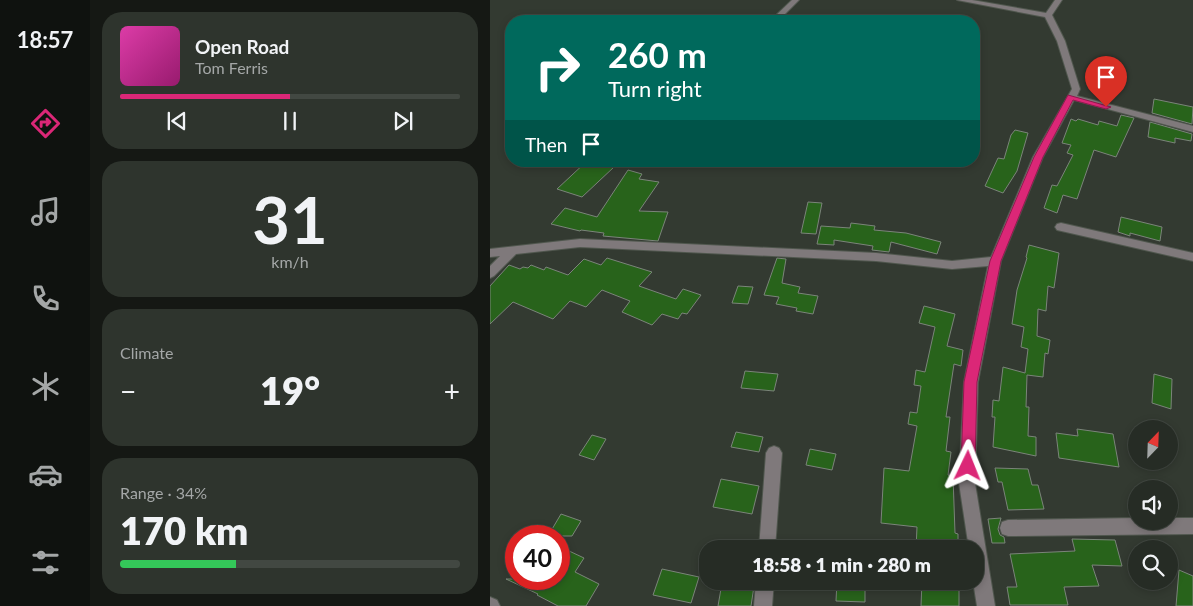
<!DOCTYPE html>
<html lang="en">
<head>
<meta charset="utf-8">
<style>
  body { margin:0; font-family:Lato,sans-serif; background:#2e342d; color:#f1f3f6; height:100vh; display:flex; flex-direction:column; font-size:19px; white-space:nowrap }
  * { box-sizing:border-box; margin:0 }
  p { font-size:16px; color:#a4a7a7 }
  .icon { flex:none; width:28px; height:28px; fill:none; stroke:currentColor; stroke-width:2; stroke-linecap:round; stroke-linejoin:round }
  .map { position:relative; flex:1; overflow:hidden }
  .drawer { display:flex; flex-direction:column; gap:12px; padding:12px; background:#151814; width:400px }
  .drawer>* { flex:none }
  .banner { position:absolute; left:15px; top:15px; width:475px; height:152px; border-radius:20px; box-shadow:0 2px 8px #0003,0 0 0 1px #424842; background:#00695c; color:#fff; overflow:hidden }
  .needle { width:32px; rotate:23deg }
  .controls { position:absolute; left:638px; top:420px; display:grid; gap:10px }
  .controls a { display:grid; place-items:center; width:50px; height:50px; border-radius:50%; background:#262c25; box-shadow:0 2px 8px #0003,0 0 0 1px #424842; font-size:25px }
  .speed { position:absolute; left:15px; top:525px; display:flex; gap:10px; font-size:25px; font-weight:700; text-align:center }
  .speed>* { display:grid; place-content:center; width:65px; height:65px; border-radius:50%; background:#262c25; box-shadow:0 2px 8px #0003,0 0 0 1px #424842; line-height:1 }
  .speed .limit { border:8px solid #d22; background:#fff; color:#111 }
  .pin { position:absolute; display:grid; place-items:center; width:42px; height:42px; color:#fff; margin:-51px -21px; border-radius:50% 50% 50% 0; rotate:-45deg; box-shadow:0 0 5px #0007 }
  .pin .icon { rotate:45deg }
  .me { position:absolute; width:55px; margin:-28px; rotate:2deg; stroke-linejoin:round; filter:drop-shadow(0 0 4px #0008) }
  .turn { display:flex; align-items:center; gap:18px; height:105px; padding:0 20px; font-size:22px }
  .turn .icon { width:65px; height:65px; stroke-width:2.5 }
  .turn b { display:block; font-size:35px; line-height:42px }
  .then { display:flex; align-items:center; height:48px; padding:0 20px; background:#0003; gap:10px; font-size:19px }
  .big { font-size:38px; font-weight:800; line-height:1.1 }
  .drawer .widget { flex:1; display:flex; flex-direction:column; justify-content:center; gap:8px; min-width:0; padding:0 18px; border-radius:20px; background:#2e342d }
  .drawer .dial { align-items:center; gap:0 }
  .dial b { font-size:65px; line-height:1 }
  .song { display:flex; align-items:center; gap:15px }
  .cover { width:60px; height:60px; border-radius:8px; background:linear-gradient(135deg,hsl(320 70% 55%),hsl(320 70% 35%)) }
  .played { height:5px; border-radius:2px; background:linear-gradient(90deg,#db2777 50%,#424842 50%) }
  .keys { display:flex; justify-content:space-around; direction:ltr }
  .heat { display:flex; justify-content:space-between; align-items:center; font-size:28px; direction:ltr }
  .charge { height:8px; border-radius:4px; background:linear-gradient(90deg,#34c759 34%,#424842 0) }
  .trip { position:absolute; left:209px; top:540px; width:285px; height:50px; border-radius:20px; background:#262c25; box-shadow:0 2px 8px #0003,0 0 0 1px #424842; font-weight:800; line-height:50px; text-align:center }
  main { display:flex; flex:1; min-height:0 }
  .tabs { display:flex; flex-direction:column; width:90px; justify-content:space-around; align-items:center; background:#0f120f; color:#a4a7a7 }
  .tabs .icon { width:35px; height:35px }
  .tabs .current { color:#db2777 }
  .tabs b { font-size:22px; color:#f1f3f6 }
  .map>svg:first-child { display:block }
  .building { fill:#28631b; stroke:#7b847a }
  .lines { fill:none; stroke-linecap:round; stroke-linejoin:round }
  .minor-casing { stroke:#50574e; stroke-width:2 }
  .minor { fill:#7f797b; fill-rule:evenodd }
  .route { fill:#db2777; stroke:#8e194d }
</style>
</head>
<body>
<main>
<nav class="tabs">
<b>18:57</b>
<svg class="icon current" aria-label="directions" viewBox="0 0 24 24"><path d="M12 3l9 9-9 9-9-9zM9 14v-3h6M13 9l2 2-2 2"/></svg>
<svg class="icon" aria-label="music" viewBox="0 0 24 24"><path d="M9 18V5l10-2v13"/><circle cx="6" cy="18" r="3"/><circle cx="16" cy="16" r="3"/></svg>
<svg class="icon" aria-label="phone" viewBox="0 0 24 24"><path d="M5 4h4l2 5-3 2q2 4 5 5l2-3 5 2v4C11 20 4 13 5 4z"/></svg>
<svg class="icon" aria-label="climate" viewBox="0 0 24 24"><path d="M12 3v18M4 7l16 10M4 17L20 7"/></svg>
<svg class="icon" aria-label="car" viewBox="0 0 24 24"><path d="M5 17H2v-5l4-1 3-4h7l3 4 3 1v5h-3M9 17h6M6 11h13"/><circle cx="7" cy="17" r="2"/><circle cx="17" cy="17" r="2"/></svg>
<svg class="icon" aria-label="filters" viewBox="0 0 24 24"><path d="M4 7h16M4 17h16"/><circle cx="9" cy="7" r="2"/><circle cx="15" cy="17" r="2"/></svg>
</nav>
<section class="drawer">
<div class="widget">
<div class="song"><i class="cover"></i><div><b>Open Road</b><p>Tom Ferris</p></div></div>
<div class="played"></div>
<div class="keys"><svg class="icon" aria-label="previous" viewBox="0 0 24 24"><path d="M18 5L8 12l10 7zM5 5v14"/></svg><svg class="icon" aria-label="pause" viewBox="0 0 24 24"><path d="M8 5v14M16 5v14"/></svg><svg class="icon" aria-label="next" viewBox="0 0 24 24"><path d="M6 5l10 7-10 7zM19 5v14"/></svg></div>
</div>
<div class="widget dial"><b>31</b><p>km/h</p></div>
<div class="widget"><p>Climate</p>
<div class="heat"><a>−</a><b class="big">19°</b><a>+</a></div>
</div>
<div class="widget"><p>Range · 34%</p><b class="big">170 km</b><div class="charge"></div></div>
</section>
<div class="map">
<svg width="703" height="606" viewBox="0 0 703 606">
  <rect width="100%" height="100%" fill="#333a31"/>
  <path class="building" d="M664,99L703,107L702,124L662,113Z
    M631,115L644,118L626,157L604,150L587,199L573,195L567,213L554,208L562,185L567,186L583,155L577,153L581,145L572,143L581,119L586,121L588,119L608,125L609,121L627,126Z
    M660,122L702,134L701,141L685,138V143L658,137Z
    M525,130L538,133L527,171L513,193L495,186L508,158L514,159L521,135Z
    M97,161H105L124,167L92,197L67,189Z
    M138,170L152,174L149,179L169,182L149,211L178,212L168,241L113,236L114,233L91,230L90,231L61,224L75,208L107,217Z
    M318,202L332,203L326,234L311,233Z
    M631,217L672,227L670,241L640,233V236L628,232Z
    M361,223L385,226L384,230L416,233L451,242L447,254L401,242L399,252L382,250L383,246L344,240V245L327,244L331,226L360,228Z
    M539,245L569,253L564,288L558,286L556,311L548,309L547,336L560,340L558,354L555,353L553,377L537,375L536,407H539L538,436L546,437V456L503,447L505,417H502L503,400L509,401L513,367L535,373L538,349L531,347L534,327L522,324L527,290L537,258L536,257Z
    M117,258L162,272L149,286L186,299L193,289L211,295L197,314L192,313L188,319L172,314L162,325L132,312L140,301L112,290L96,307L80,301L63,319L23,302L0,324V286L19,265L30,269L33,267L38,268L41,265L54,270L56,267L78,275L94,259L111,265Z
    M287,258L296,259L292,283L310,287L308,293L328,296L323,314L306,311L307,308L286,304L289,297L274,295Z
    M248,286L263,287L258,304L242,303Z
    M434,306L465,314L457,346L473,350L471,366L464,364L456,417H460L456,451L461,452L458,475L463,476L465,533L468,534V549H426L427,527L391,523L394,468L419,471L427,426L418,424L420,412L427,413L431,386L424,385L426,370L435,372L445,327L429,323Z
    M255,371L288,374L284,391L251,388Z
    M664,374L682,379L681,409L662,403Z
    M587,429L623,434L629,467L569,458L566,433L588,436Z
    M246,432L273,437L269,452L241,447Z
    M102,435L116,439L104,460L89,455Z
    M320,449L346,454L342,470L316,465Z
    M505,468L538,469L542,485H548L554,509L518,510L512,482H508Z
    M231,479L269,486L262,514L223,507Z
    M71,514L91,521L82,536H58Z
    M511,518L508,529L510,535L514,537L515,543H502L498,519Z
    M582,539L625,540L632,566L602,565L609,586L574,587L578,605H520L517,587H527L520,554L585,551Z
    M77,550L94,558L85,572L109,584L96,606H68L47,595L48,594L16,579H69V562Z
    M172,569L209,577L201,603L163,595Z
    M689,570L703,576V606H686Z
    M347,581H375V602L346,601Z
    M432,581H454L469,584V606H431Z
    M232,583L264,586L261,606H228Z"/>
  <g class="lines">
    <g class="minor-casing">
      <path id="minor" d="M302,0H309L288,21H280Z
        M467,0H482L556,13L565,0H572L562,15L575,41L590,89L587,96L703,126V132L584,100L553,157L511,261L488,382L485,483L505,606H487L483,581H485V549H479L469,483L474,382L498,266L462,269L386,261L90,247L26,254L4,276L0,278V266L10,256L0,257V249L90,239L386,253L462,261L501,257L543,157L582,89L567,41L555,17Z
        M571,223L703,253V261L567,230L565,227L567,224Z
        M284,446L289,448L292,453L285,549H269L276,453L279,448Z
        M646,518V521H679V518H703V534L518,536L512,534L510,528L512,522L518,520Z
        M266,581H284L282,606H264Z
        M0,597L7,600L10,606H0Z"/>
    </g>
    <use href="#minor" class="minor"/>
  </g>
  <path class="route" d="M578,95L621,107L616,109L583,100L553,157L511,261L487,382L485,466L483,471L478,473L473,471L471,466L474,382L500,261L544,157Z"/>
</svg>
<div class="controls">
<a><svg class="needle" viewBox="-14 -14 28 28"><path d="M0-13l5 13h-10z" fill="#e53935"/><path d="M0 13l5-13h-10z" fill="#a4a7a7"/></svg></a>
<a><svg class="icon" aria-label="sound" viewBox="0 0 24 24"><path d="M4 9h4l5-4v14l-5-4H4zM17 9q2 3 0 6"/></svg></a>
<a><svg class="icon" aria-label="search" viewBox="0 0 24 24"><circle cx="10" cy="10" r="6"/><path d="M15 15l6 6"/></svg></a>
</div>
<div class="speed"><div class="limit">40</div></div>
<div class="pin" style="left:616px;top:107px;background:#d93025"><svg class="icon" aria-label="arrive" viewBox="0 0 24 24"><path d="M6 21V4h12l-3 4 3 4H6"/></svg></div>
<svg class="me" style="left:478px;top:466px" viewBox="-20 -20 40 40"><path d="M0-17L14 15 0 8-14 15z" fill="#db2777" stroke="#fff" stroke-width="4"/></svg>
<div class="trip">18:58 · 1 min · 280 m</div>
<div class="banner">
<div class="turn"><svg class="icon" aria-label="right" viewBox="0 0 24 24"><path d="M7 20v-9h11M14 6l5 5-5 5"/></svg><div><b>260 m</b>Turn right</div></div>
<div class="then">Then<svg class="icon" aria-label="arrive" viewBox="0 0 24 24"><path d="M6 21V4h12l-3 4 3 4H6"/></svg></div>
</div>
</div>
</main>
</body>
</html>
